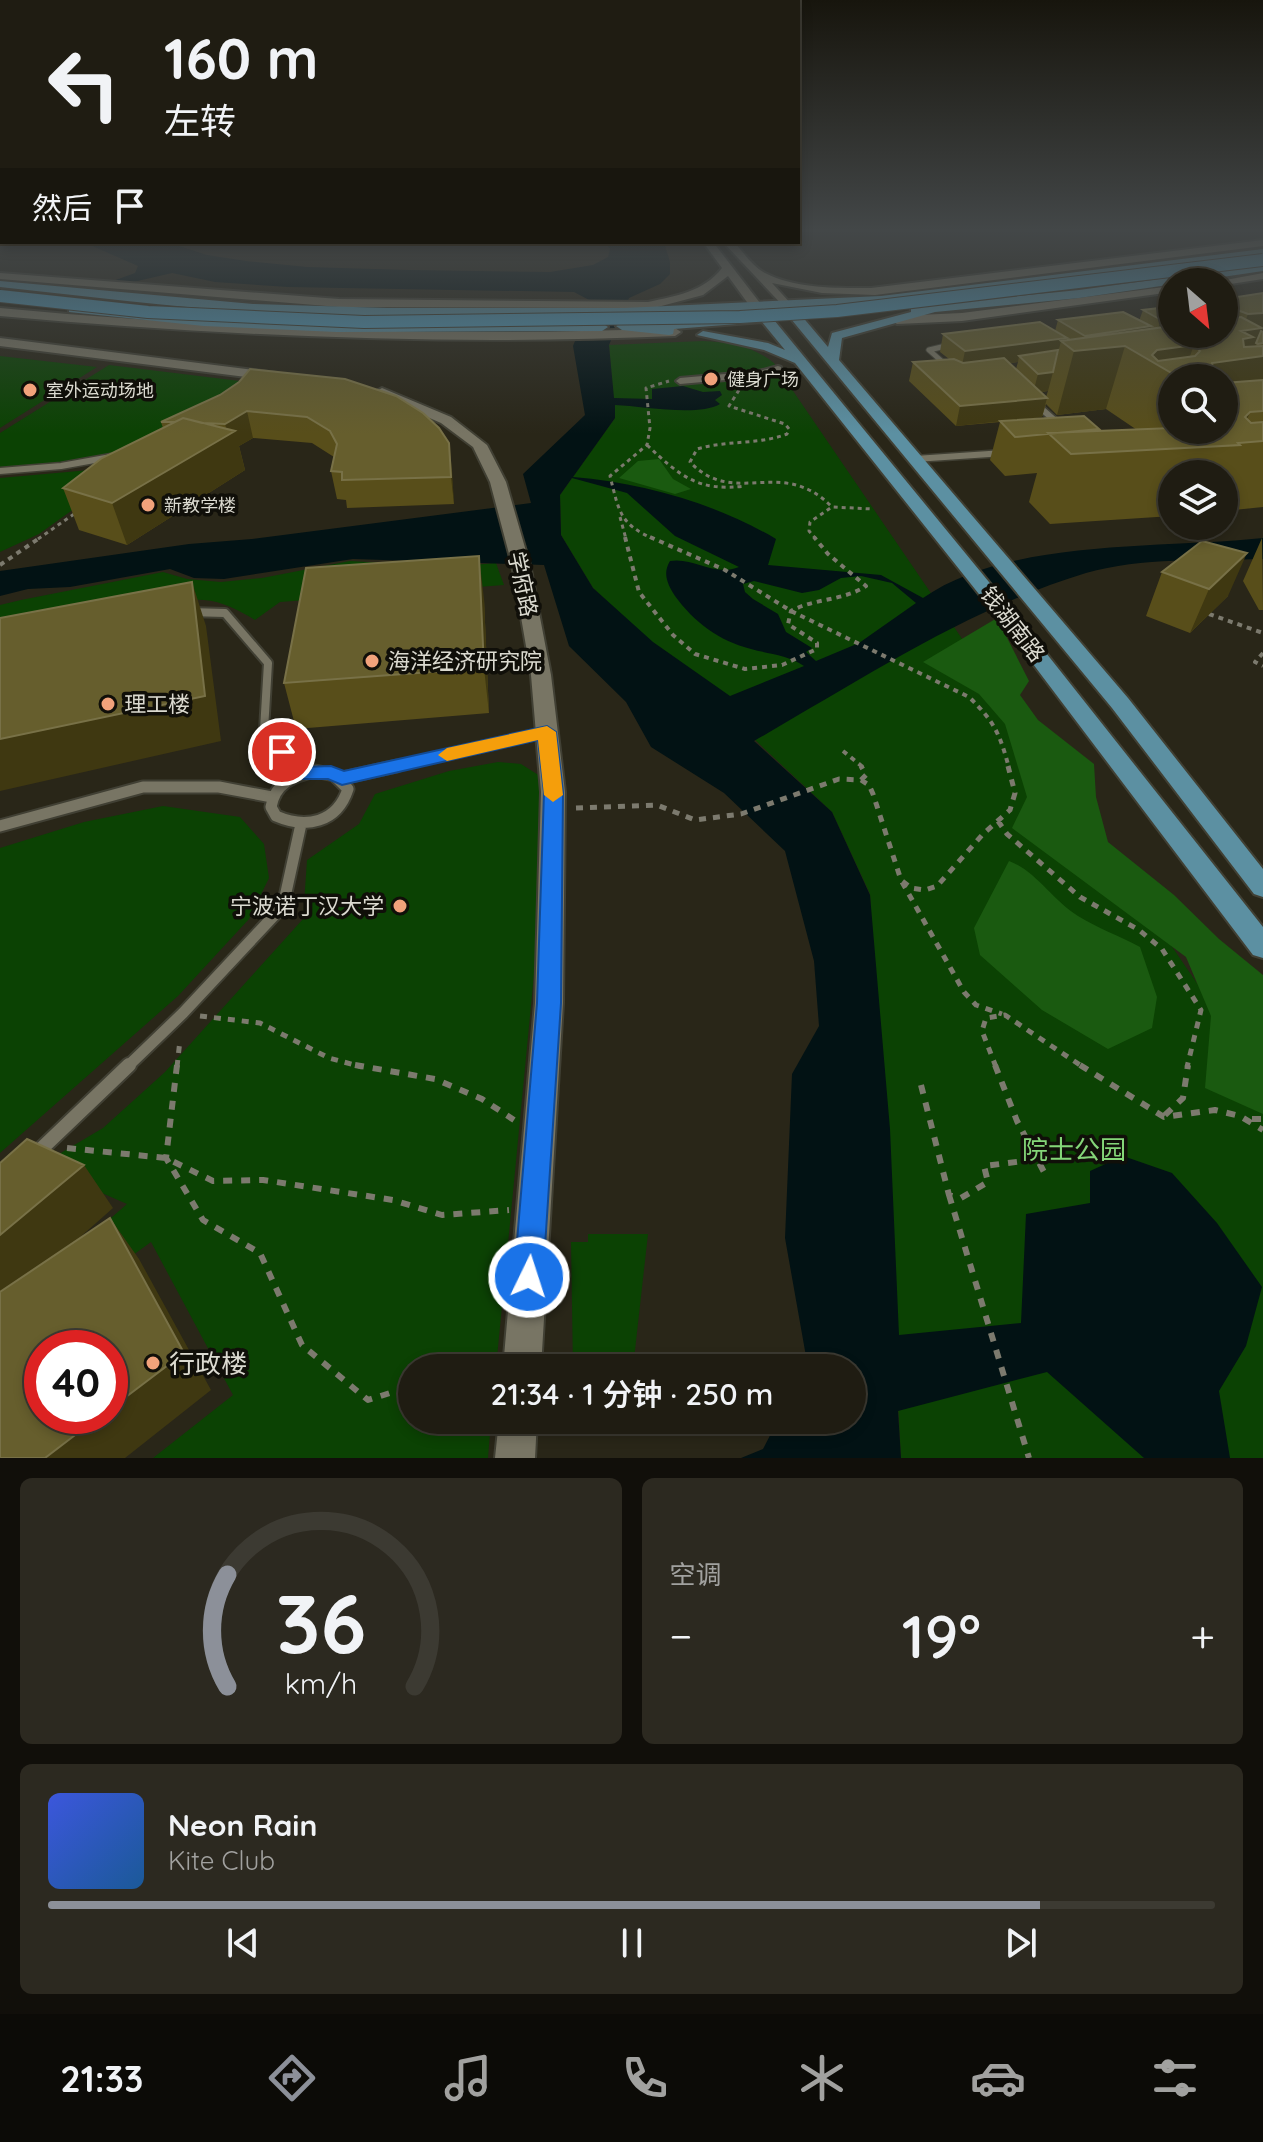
<!DOCTYPE html>
<html lang="zh">
<head>
<meta charset="utf-8">
<style>
  body { margin:0; font-family:Quicksand,"Noto Sans SC",sans-serif; background:#2c2920; color:#f1f3f6; height:100vh; display:flex; flex-direction:column; font-size:30px; white-space:nowrap }
  * { box-sizing:border-box; margin:0 }
  p { font-size:26px; color:#a1a19f }
  .icon { flex:none; width:44px; height:44px; fill:none; stroke:currentColor; stroke-width:2; stroke-linecap:round; stroke-linejoin:round }
  .map { position:relative; height:1458px; overflow:hidden }
  .drawer { display:flex; flex-direction:column; gap:20px; padding:20px; background:#110f0a; flex:1 }
  .drawer>* { flex:none }
  .hud { position:absolute; left:0px; top:0px; width:800px; height:244px; box-shadow:0 4px 12px #0003,0 0 0 2px #3c3a32; background:#1f1c12; color:#f1f3f6; overflow:hidden }
  .needle { width:52px; rotate:152deg }
  .controls { position:absolute; left:1158px; top:268px; display:grid; gap:16px }
  .controls a { display:grid; place-items:center; width:80px; height:80px; border-radius:50%; background:#1f1c12; box-shadow:0 4px 12px #0003,0 0 0 2px #3c3a32; font-size:40px }
  .speed { position:absolute; left:24px; top:1330px; display:flex; gap:16px; font-size:40px; font-weight:700; text-align:center }
  .speed>* { display:grid; place-content:center; width:104px; height:104px; border-radius:50%; background:#1f1c12; box-shadow:0 4px 12px #0003,0 0 0 2px #3c3a32; line-height:1 }
  .speed .limit { border:12px solid #d22; background:#fff; color:#111 }
  .pin { position:absolute; display:grid; place-items:center; width:68px; height:68px; color:#fff; margin:-34px; border:4px solid #fff; border-radius:50%; box-shadow:0 2px 8px #0007 }
  .me { position:absolute; width:88px; margin:-44px; rotate:4deg; stroke-linejoin:round; filter:drop-shadow(0 0 6px #0008) }
  .turn { display:flex; align-items:center; gap:28px; height:168px; padding:0 32px; font-size:36px }
  .turn .icon { width:104px; height:104px; stroke-width:2.5 }
  .turn b { display:block; font-size:56px; line-height:68px }
  .then { display:flex; align-items:center; height:76px; padding:0 32px; background:#0003; gap:16px; font-size:30px }
  .big { font-size:60px; font-weight:600; line-height:1.1 }
  .drawer .tile { flex:1; display:flex; flex-direction:column; justify-content:center; gap:12px; min-width:0; padding:0 28px; border-radius:12px; background:#2c2920 }
  .drawer .dial { align-items:center; gap:0 }
  .dial svg { height:208px; overflow:visible; fill:none; stroke:#3c3a32; stroke-width:7; stroke-linecap:round; text-anchor:middle }
  .dial text { fill:#f1f3f6; stroke:none }
  .song { display:flex; align-items:center; gap:24px }
  .cover { width:96px; height:96px; border-radius:12px; background:linear-gradient(135deg,hsl(230 70% 55%),hsl(210 70% 35%)) }
  .played { height:8px; border-radius:4px; background:linear-gradient(90deg,#8c9099 85%,#3c3a32 85%) }
  .keys { display:flex; justify-content:space-around; direction:ltr }
  .heat { display:flex; justify-content:space-between; align-items:center; font-size:44px; direction:ltr }
  .drawer .tiles { flex:1; display:grid; gap:20px; grid-template-columns:1fr 1fr }
  .tile:last-child { grid-column:span 2 }
  .trip { position:absolute; left:398px; top:1354px; width:468px; height:80px; border-radius:40px; background:#1f1c12; box-shadow:0 4px 12px #0003,0 0 0 2px #3c3a32; font-weight:600; line-height:80px; text-align:center }
  .tab-bar { display:flex; height:128px; justify-content:space-around; align-items:center; background:#0c0b07; color:#a1a19f }
  .tab-bar .icon { width:56px; height:56px }
  .tab-bar .selected { color:#8c9099 }
  .tab-bar b { font-size:36px; color:#f1f3f6 }
  .map>svg:first-child { display:block }
  .green { fill:#0b4203 }
  .forest { fill:#1a5a10 }
  .water { fill:#021214; fill-rule:evenodd }
  .lines { fill:none; stroke-linecap:round; stroke-linejoin:round }
  .service-far4-casing { stroke:#414034; stroke-width:7 }
  .service-far3-casing { stroke:#414034; stroke-width:9 }
  .service-far2-casing { stroke:#414034; stroke-width:12 }
  .service-far1-casing { stroke:#414034; stroke-width:15 }
  .service-casing { stroke:#414034; stroke-width:18 }
  .pedestrian-casing { stroke:#414034; stroke-width:4 }
  .tertiary-casing { stroke:#414034; stroke-width:4 }
  .primary-casing { stroke:#414034; stroke-width:4 }
  .path-far3 { stroke:#7c7a6e; stroke-width:3; stroke-dasharray:4 4; stroke-linecap:butt }
  .path-far2 { stroke:#7c7a6e; stroke-width:4; stroke-dasharray:5 5; stroke-linecap:butt }
  .path-far1 { stroke:#7c7a6e; stroke-width:5; stroke-dasharray:7 7; stroke-linecap:butt }
  .path { stroke:#7c7a6e; stroke-width:6; stroke-dasharray:9 9; stroke-linecap:butt }
  .service-far4 { stroke:#787564; stroke-width:5 }
  .service-far3 { stroke:#787564; stroke-width:6 }
  .service-far2 { stroke:#787564; stroke-width:8 }
  .service-far1 { stroke:#787564; stroke-width:11 }
  .service { stroke:#787564; stroke-width:14 }
  .pedestrian { fill:#787564; fill-rule:evenodd }
  .tertiary { fill:#787564; fill-rule:evenodd }
  .primary { fill:#5c90a2; fill-rule:evenodd }
  .trunk-bridge-casing { stroke:#414034; stroke-width:14; stroke-linecap:butt }
  .trunk-bridge { stroke:#5399b7; stroke-width:12 }
  .wall { fill:#584e1a; fill-rule:evenodd }
  .shaded-wall { fill:#3f3811 }
  .building { fill:#665e2d; stroke:#787147; stroke-width:2; fill-rule:evenodd }
  .route { fill:#1a73e8; stroke:#114b97; stroke-width:2 }
  .slow { fill:#f59e0b }
  .poi-dot { fill:#f1a27b; stroke:#100f09; stroke-width:3 }
  .labels { text-anchor:middle; dominant-baseline:central; stroke-width:7; stroke-linejoin:round; paint-order:stroke }
  .far-poi-label { font-size:18px; fill:#dbdad0; stroke:#100f09; text-anchor:start }
  .street-label { font-size:22px; fill:#dbdad0; stroke:#100f09 }
  .poi-label { font-size:22px; fill:#dbdad0; stroke:#100f09; text-anchor:start }
  .near-park-label { font-size:26px; fill:#84d678; stroke:#100f09 }
  .near-poi-label { font-size:26px; fill:#dbdad0; stroke:#100f09; text-anchor:start }
</style>
</head>
<body>
<div class="map">
<svg width="1263" height="1458" viewBox="0 0 1263 1458">
  <rect width="100%" height="100%" fill="#292618"/>
  <path class="green" d="M703,341C729,342 753,346 774,363L1263,1080V1458H901L870,894L832,812L593,588L561,535L560,495L615,418L609,345Z
    M0,356L97,367L0,428Z
    M109,365L248,382L157,440L95,459L0,469V433Z
    M90,470L78,506L39,534L0,552V478Z
    M350,561L451,567L496,563L504,585L280,602L255,620C240,611 222,601 204,600C145,596 58,628 0,644V605L21,600L163,572L187,579L221,582L262,578Z
    M498,762L521,764L540,776L535,964L496,1368H412V1420H491L488,1458H153L233,1395L151,1242L1,1351L0,1315L127,1204L63,1176L32,1170L103,1128L165,1072L303,919L307,860L359,824L375,794L449,771Z
    M163,806L240,817L264,844L269,878L249,919L178,996L0,1153V848L84,822Z
    M588,1234H648L633,1368H573L571,1242H588Z"/>
  <path class="forest" d="M659,459L673,479L691,489L675,494L619,478L638,461Z
    M997,618L1029,681L1020,695L1038,720L1094,764L1096,797L1108,842L1174,895L1219,939L1263,975V1114L1205,1088L1211,1016L1186,957L1012,828L1027,797L1005,724L979,694L923,662Z
    M1009,861C1036,871 1052,900 1078,916C1097,928 1120,936 1140,947L1157,997L1152,1028L1108,1049L1042,1010L980,955L974,928Z"/>
  <path class="water" d="M83,242H167L207,255L246,261L307,267L409,270L550,272L593,265L608,257L610,249L605,242H664L670,262V274L660,284L629,298L609,345L614,398L652,399V389L683,386L703,392L720,391L722,395L715,400L720,404C698,417 642,406 615,405V418L573,477C643,483 715,503 776,539L768,565L881,575L923,598C1009,538 1160,549 1263,538V559C1206,561 1142,557 1086,573C967,609 861,680 754,741L832,812L870,895L890,1129L899,1335L1021,1323L1026,1214L1090,1203V1171L1123,1156L1172,1173L1217,1223L1262,1287L1246,1346L1219,1391L1230,1458H1144L1047,1372L898,1411L901,1458H741L763,1449L778,1420H852V1368H805L807,1362L785,1238L792,1074L819,1026L814,961L785,851L724,793L651,747L626,702L569,646L544,565L353,559L224,579L194,578L170,569L70,587L28,589L0,596V571L189,544L252,539L531,503L523,474L585,415L573,346L591,301L574,292L288,287L215,282L172,273L129,283L113,281L135,273L138,266ZM572,478L627,493L675,536L739,567C714,577 694,557 670,561C662,574 668,585 675,596C694,622 719,641 751,649C769,654 788,655 804,666L730,696L653,642L593,588L561,535L560,495ZM861,576L892,583L916,603L859,643L816,661L806,652L812,648L786,632L778,614L753,599L745,592L743,584L754,581L802,593L819,590L841,578Z"/>
  <g class="lines">
    <g class="service-far4-casing">
      <path id="service-far4" d="M1152,321L1172,318
        M946,365L929,350L950,345"/>
    </g>
    <g class="service-far3-casing">
      <path id="service-far3" d="M944,363L950,368
        M1036,404L1061,426
        M915,459L1004,453
        M0,471L61,466L111,457"/>
    </g>
    <g class="service-far2-casing">
      <path id="service-far2" d="M189,612L225,613L268,663L264,730L294,768
        M388,768L546,732"/>
    </g>
    <g class="service-far1-casing">
      <path id="service-far1" d="M292,766L299,774
        M315,771L334,775L348,789C337,823 306,829 276,816L271,807C275,783 293,776 315,771Z
        M342,778L397,766
        M0,826L143,787H219L272,797
        M127,1067L183,1013L283,906L301,824"/>
    </g>
    <g class="service-casing">
      <path id="service" d="M37,1153L129,1065"/>
    </g>
    <g class="pedestrian-casing">
      <path id="pedestrian" d="M778,366L781,367V371L759,377L680,384L676,381L680,378L759,371Z"/>
    </g>
    <g class="tertiary-casing">
      <path id="tertiary" d="M1263,240V246L875,295L822,293L772,283L792,305L786,309L723,242H734C743,252 753,267 765,273C796,289 837,288 871,288Z
        M703,242H713L760,303V309H752L728,276L703,295L635,313L629,308L339,307L0,279V273L339,299L648,302C675,296 704,292 722,268Z
        M1263,273V279L1224,285V282H1215Z
        M1172,286V292L962,321L897,324L891,320L897,316L962,313Z
        M0,308C225,329 449,338 675,328L681,332L675,336C449,346 225,336 0,316Z
        M0,338L277,373L284,377L277,381L0,346Z
        M382,388L451,417L487,445L506,482L530,565L551,675L565,792L563,1003L541,1368H503L535,1003L541,792L531,675L512,565L490,482L473,447L441,423L377,395L375,392Z
        M499,1420H537L535,1458H495Z"/>
    </g>
    <g class="primary-casing">
      <path id="primary" d="M1263,249V255L881,304L795,308L828,347L832,333L911,312V307L915,306L1079,290L1263,265V271L1079,298L935,312L842,338L839,360L1128,698L1263,869V897L1254,894L1112,708L782,308L765,309L1016,615L1263,927V958L1253,955L1002,623L795,363L764,350L697,335L703,331L768,343L785,350L762,322L674,329L673,334L669,335L622,330L616,326C627,318 644,328 656,322L759,318L753,310C587,317 420,321 254,312C169,307 85,296 0,287V281L253,304L387,308H624L881,296Z
        M73,305C249,325 425,327 602,323L608,327L602,331L337,332L204,326L69,312V306Z"/>
    </g>
    <path class="path-far3" d="M739,390L729,406L785,424L789,429L787,434C758,445 727,440 697,449L690,462C735,509 781,455 832,507
      M647,445C680,476 698,492 745,486
      M620,517L626,539
      M38,539L77,512
      M654,539C619,524 619,511 610,476L647,445L650,428L646,388L669,381
      M816,539L809,531L810,522L832,507L873,509"/>
    <path class="path-far2" d="M625,537L639,592L673,635L695,654L745,669L782,665L817,649V643L788,624L791,611C815,598 843,601 866,586L828,554L814,537
      M650,537L725,570L791,611L969,697C994,721 1000,734 1009,768
      M0,565L41,537
      M1209,614L1263,633
      M1263,653L1255,662L1263,666
      M843,751L864,768"/>
    <path class="path-far1" d="M861,780L866,775L861,766
      M576,808L657,805L695,820L741,814L839,779L861,780L869,785L873,794L901,880L911,888L925,890L937,886L983,834L1010,810L1015,793L1008,766
      M998,821L1007,834L1080,897L1139,930L1162,949L1201,1010L1187,1067
      M902,882L964,992L976,1005L1002,1014
      M200,1016L260,1023L329,1058L362,1067
      M177,1067L180,1040
      M996,1067L982,1031L986,1018L1005,1015L1083,1067"/>
    <path class="path" d="M177,1065L166,1158L203,1220L260,1253L302,1345L368,1400L412,1386
      M355,1065L435,1079L482,1099L514,1120
      M995,1065L1017,1121L1044,1172
      M1080,1065L1164,1117L1215,1110L1240,1116L1263,1130
      M921,1085L949,1195L961,1198L988,1182L984,1166L1040,1159
      M1165,1115L1183,1098L1188,1065
      M1252,1119H1263
      M67,1148L166,1158L213,1181L263,1180L393,1200L442,1215L509,1210
      M949,1195L1029,1458"/>
    <use href="#service-far4" class="service-far4"/>
    <use href="#service-far3" class="service-far3"/>
    <use href="#service-far2" class="service-far2"/>
    <use href="#service-far1" class="service-far1"/>
    <use href="#service" class="service"/>
    <use href="#pedestrian" class="pedestrian"/>
    <use href="#tertiary" class="tertiary"/>
    <use href="#primary" class="primary"/>
    <g class="trunk-bridge-casing">
      <path id="trunk-bridge" d="M0,296L148,312L364,322L740,317L837,311L1263,260"/>
    </g>
    <use href="#trunk-bridge" class="trunk-bridge"/>
  </g>
  <path class="wall" d="M1263,293V329L1261,331H1262L1263,330V507L1224,511V474H1172V516L1050,524L1029,502L1037,473L1005,476L990,460L1000,422L956,426L909,381L913,362L949,359L940,352L943,334L1055,331L1058,320L1139,321L1143,310L1168,307L1161,328L1224,334V299ZM1018,362L1016,369L1010,363ZM1172,378H1224V430H1172ZM1048,391L1046,397L1041,392ZM1046,404L1057,415L1106,409L1137,430L1099,431V429L1012,420L1042,417Z
    M220,395L449,443L454,504L347,508L346,500L337,499L331,471L334,457L312,443L253,438L239,446L245,470L127,545L79,530L63,488L163,428L161,422Z
    M1262,538L1263,610H1259L1243,581Z
    M1162,572L1228,596L1190,633L1146,616Z
    M484,599L489,713L296,729L284,683Z"/>
  <path class="shaded-wall" d="M1168,307L1162,325L1155,337L1161,320Z
    M1263,313V329H1262L1251,357L1263,356V405L1250,412L1237,445L1224,422V378H1207L1212,363L1242,330L1248,314Z
    M1151,326L1145,344L1125,346L1106,409L1057,415L1074,351H1081L1085,336Z
    M1067,338L1066,344L1061,341L1057,357L1019,356L1018,362L961,370L965,351Z
    M1194,345L1182,378L1152,355L1157,350Z
    M1053,372L1048,391L1033,393L1038,374Z
    M1047,398L1042,417L956,426L960,406Z
    M247,411L253,438L239,446L245,470L127,545L112,503L228,435L225,424Z
    M449,443L452,470L454,504L451,477Z
    M1247,553L1228,596L1190,633L1209,589Z
    M479,556L484,599L489,713L484,668Z
    M192,582L206,626L221,741L0,791V739Z
    M84,1165L113,1208L0,1308V1235Z
    M110,1218L139,1259L211,1390L125,1458H45L100,1416H110Z"/>
  <path class="building" d="M1263,293V313L1248,314L1229,307L1224,311L1228,317L1224,318V299Z
    M1168,307L1161,320L1143,310Z
    M1123,312L1151,326L1085,336L1058,320Z
    M1241,317L1262,328L1241,331L1253,337L1243,339L1244,347L1263,346V356L1212,363L1215,378H1180L1125,346L1074,351L1061,341L1172,326V334H1224V319ZM1194,345L1200,351L1195,356L1158,361L1152,355L1157,350Z
    M1040,322L1067,338L965,351L943,334Z
    M1261,331L1263,332V343L1258,344L1256,343Z
    M1058,350L1053,372L1038,374L1019,356Z
    M1004,358L1047,398L960,406L913,362L954,359L963,363Z
    M250,369L345,379L396,396L423,413L439,428L449,443L451,477L342,480V472L331,471L337,444L330,431L307,417L247,411L225,424L202,423L183,418L175,422H161L220,395L239,382Z
    M1263,380V411L1250,412L1245,417L1251,423L1263,422V441L1238,443L1240,445L1071,454L1048,433L1172,428V430H1224V383Z
    M1084,416L1099,429L1015,437L1000,421Z
    M183,418L235,431L112,503L63,488L102,458Z
    M1202,541L1247,553L1209,589L1162,572Z
    M479,556L484,668L284,683L306,568Z
    M192,582L205,696L0,739V618Z
    M27,1139L84,1165L0,1235V1163Z
    M110,1218L184,1353L110,1409V1348H42V1416H100L45,1458H0V1292Z"/>
  <linearGradient id="sky" x2="0" y2="1"><stop stop-color="#17150d"/><stop offset="0.53" stop-color="#434748"/><stop offset="1" stop-color="#434748" stop-opacity="0"/></linearGradient>
  <rect width="1263" height="434" fill="url(#sky)"/>
  <path class="route" d="M547,726L556,732L563,792L561,1003L543,1277L539,1288L529,1292L518,1288L514,1277L537,1003L544,792L538,740L342,785L328,779H292L272,752L282,746L288,748L304,767L331,766L344,771Z"/>
  <path class="slow" d="M547,726L556,732L563,795L553,802L544,795L538,740L447,761L438,755L447,748Z"/>
  <g class="poi-dot">
    <circle cx="711" cy="379" r="8"/>
    <circle cx="30" cy="390" r="8"/>
    <circle cx="148" cy="505" r="8"/>
    <circle cx="372" cy="661" r="8"/>
    <circle cx="108" cy="704" r="8"/>
    <circle cx="400" cy="906" r="8"/>
    <circle cx="153" cy="1363" r="8"/>
  </g>
  <g class="labels">
    <g class="far-poi-label">
      <text x="727" y="379">健身广场</text>
      <text x="46" y="390">室外运动场地</text>
      <text x="164" y="505">新教学楼</text>
    </g>
    <g class="street-label">
      <text transform="translate(523 584) rotate(78)">学府路</text>
      <text transform="translate(1013 624) rotate(52)">钱湖南路</text>
    </g>
    <g class="poi-label">
      <text x="388" y="661">海洋经济研究院</text>
      <text x="124" y="704">理工楼</text>
      <text x="384" y="906" text-anchor="end">宁波诺丁汉大学</text>
    </g>
    <g class="near-park-label">
      <text x="1074" y="1149">院士公园</text>
    </g>
    <g class="near-poi-label">
      <text x="169" y="1363">行政楼</text>
    </g>
  </g>
</svg>
<div class="controls">
<a><svg class="needle" viewBox="-14 -14 28 28"><path d="M0-13l5 13h-10z" fill="#e53935"/><path d="M0 13l5-13h-10z" fill="#a1a19f"/></svg></a>
<a><svg class="icon" aria-label="search" viewBox="0 0 24 24"><circle cx="10" cy="10" r="6"/><path d="M15 15l6 6"/></svg></a>
<a><svg class="icon" aria-label="layers" viewBox="0 0 24 24"><path d="M12 4l9 5-9 5-9-5zM3 14l9 5 9-5"/></svg></a>
</div>
<div class="speed"><div class="limit">40</div></div>
<div class="pin" style="left:282px;top:752px;background:#d93025"><svg class="icon" aria-label="arrive" viewBox="0 0 24 24"><path d="M6 21V4h12l-3 4 3 4H6"/></svg></div>
<svg class="me" style="left:529px;top:1277px" viewBox="-20 -20 40 40"><circle r="17" fill="#1a73e8" stroke="#fff" stroke-width="3"/><path d="M0-11L8 9 0 5-8 9z" fill="#fff"/></svg>
<div class="trip">21:34 · 1 分钟 · 250 m</div>
<div class="hud">
<div class="turn"><svg class="icon" aria-label="left" viewBox="0 0 24 24"><path d="M17 20v-9H6M10 6l-5 5 5 5"/></svg><div><b>160 m</b>左转</div></div>
<div class="then">然后<svg class="icon" aria-label="arrive" viewBox="0 0 24 24"><path d="M6 21V4h12l-3 4 3 4H6"/></svg></div>
</div>
</div>
<section class="drawer">
<div class="tiles">
<div class="tile dial"><svg viewBox="0 0 100 80">
<path d="M14 69A42 42 0 1 1 86 69"/>
<path d="M14 69A42 42 0 0 1 14 26" stroke="#8c9099"/>
<text x="50" y="56" font-size="32" font-weight="700">36</text>
<text x="50" y="72" font-size="11">km/h</text>
</svg></div>
<div class="tile"><p>空调</p>
<div class="heat"><a>−</a><b class="big">19°</b><a>+</a></div>
</div>
<div class="tile">
<div class="song"><i class="cover"></i><div><b>Neon Rain</b><p>Kite Club</p></div></div>
<div class="played"></div>
<div class="keys"><svg class="icon" aria-label="previous" viewBox="0 0 24 24"><path d="M18 5L8 12l10 7zM5 5v14"/></svg><svg class="icon" aria-label="pause" viewBox="0 0 24 24"><path d="M8 5v14M16 5v14"/></svg><svg class="icon" aria-label="next" viewBox="0 0 24 24"><path d="M6 5l10 7-10 7zM19 5v14"/></svg></div>
</div>
</div>
</section>
<nav class="tab-bar">
<b>21:33</b>
<svg class="icon selected" aria-label="directions" viewBox="0 0 24 24"><path d="M12 3l9 9-9 9-9-9zM9 14v-3h6M13 9l2 2-2 2"/></svg>
<svg class="icon" aria-label="music" viewBox="0 0 24 24"><path d="M9 18V5l10-2v13"/><circle cx="6" cy="18" r="3"/><circle cx="16" cy="16" r="3"/></svg>
<svg class="icon" aria-label="phone" viewBox="0 0 24 24"><path d="M5 4h4l2 5-3 2q2 4 5 5l2-3 5 2v4C11 20 4 13 5 4z"/></svg>
<svg class="icon" aria-label="climate" viewBox="0 0 24 24"><path d="M12 3v18M4 7l16 10M4 17L20 7"/></svg>
<svg class="icon" aria-label="car" viewBox="0 0 24 24"><path d="M5 17H2v-5l4-1 3-4h7l3 4 3 1v5h-3M9 17h6M6 11h13"/><circle cx="7" cy="17" r="2"/><circle cx="17" cy="17" r="2"/></svg>
<svg class="icon" aria-label="filters" viewBox="0 0 24 24"><path d="M4 7h16M4 17h16"/><circle cx="9" cy="7" r="2"/><circle cx="15" cy="17" r="2"/></svg>
</nav>
</body>
</html>
